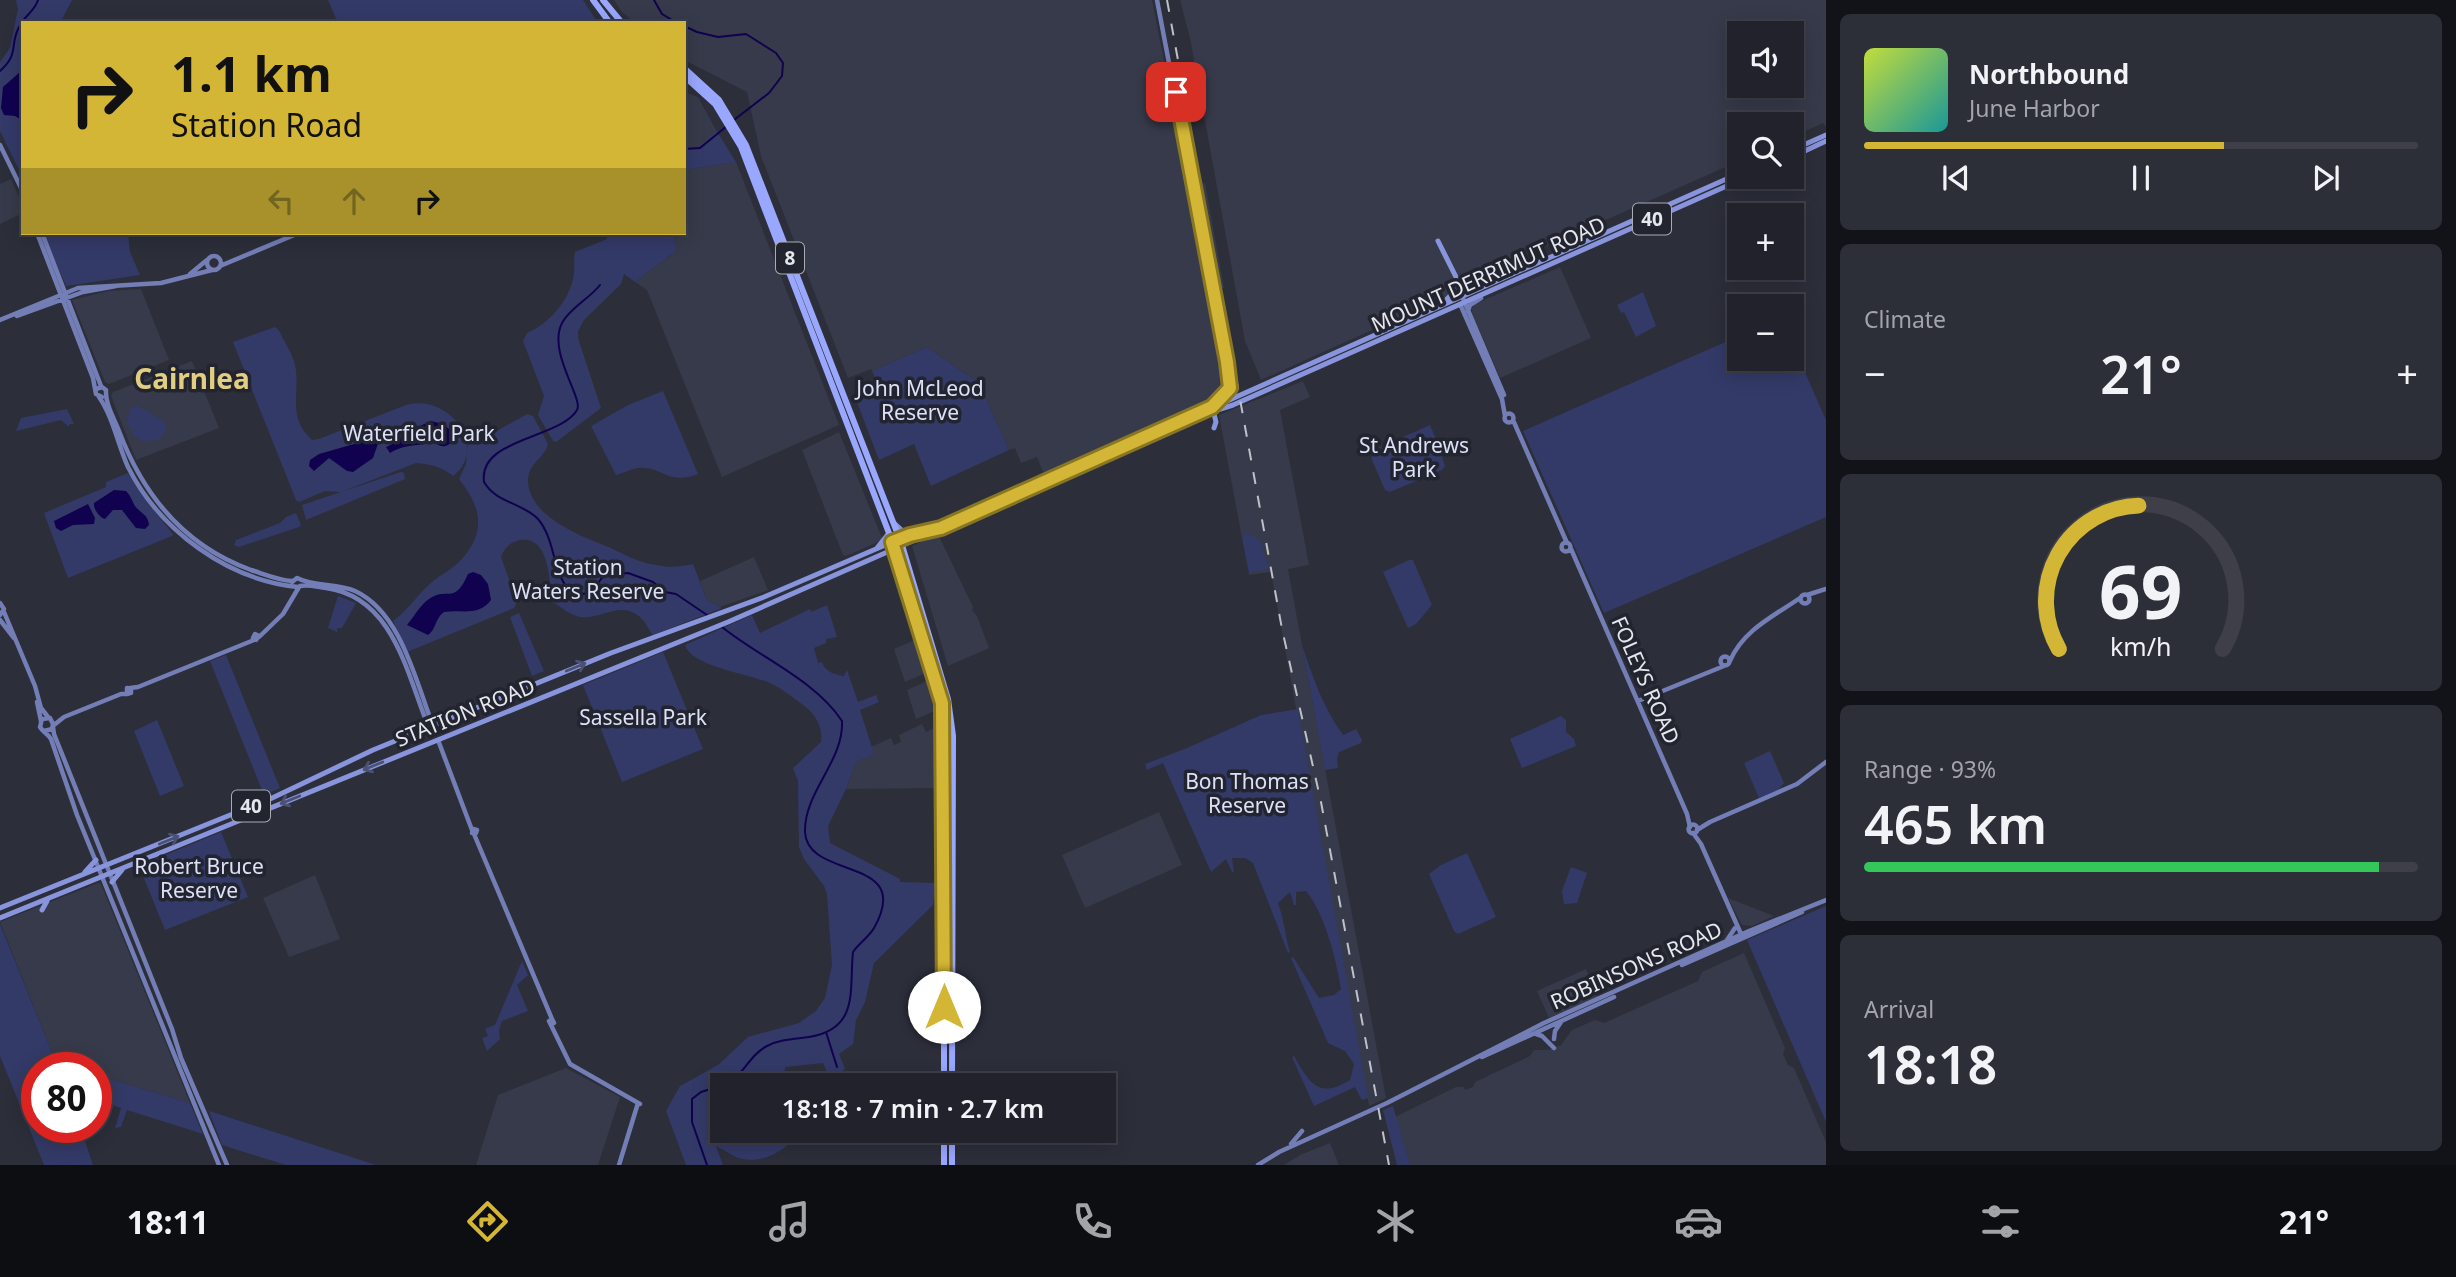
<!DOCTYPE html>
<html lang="en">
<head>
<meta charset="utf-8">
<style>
  body { margin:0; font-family:"Noto Sans",sans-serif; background:#2d2f38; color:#f1f3f6; height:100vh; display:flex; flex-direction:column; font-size:26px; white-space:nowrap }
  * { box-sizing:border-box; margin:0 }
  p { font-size:23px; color:#a2a4a9 }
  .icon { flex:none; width:38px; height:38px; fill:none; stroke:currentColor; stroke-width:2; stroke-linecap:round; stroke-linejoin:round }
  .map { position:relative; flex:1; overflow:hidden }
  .details { display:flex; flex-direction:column; gap:14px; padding:14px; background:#121318; width:630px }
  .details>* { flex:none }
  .banner { position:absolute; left:21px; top:21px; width:665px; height:214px; border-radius:0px; box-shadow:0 4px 18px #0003,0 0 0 2px #3e3f48; background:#d3b635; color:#111; overflow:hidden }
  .tools { position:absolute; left:1727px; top:21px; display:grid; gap:14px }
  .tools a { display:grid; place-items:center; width:77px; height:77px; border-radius:0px; background:#21222c; box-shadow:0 4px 18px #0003,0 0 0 2px #3e3f48; font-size:35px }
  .speed { position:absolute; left:21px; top:1052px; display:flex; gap:14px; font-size:35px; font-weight:700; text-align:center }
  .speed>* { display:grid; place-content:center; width:91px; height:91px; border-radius:50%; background:#21222c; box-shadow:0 4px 18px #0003,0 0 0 2px #3e3f48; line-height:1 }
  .speed .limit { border:10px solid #d22; background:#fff; color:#111 }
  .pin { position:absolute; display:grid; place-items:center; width:60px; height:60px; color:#fff; margin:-30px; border-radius:14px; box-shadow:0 4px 10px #0006 }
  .me { position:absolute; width:77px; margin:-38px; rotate:0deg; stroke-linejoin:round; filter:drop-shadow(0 0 5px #0008) }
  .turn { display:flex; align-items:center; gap:24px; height:147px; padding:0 35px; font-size:32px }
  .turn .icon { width:91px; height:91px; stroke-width:2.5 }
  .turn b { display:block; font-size:49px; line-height:60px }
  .lanes { display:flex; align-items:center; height:66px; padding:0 35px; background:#0003; justify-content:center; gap:35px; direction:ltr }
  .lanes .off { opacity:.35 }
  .big { font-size:52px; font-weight:600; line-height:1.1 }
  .details .widget { flex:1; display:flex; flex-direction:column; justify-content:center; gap:10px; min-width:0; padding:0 24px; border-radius:10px; background:#2d2f38 }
  .details .dial { align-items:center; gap:0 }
  .dial svg { height:182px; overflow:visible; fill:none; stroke:#3e3f48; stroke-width:7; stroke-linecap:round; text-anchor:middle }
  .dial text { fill:#f1f3f6; stroke:none }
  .song { display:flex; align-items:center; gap:21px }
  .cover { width:84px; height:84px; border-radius:10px; background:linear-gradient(135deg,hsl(70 70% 55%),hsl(180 70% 35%)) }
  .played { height:7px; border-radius:4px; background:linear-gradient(90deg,#d3b635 65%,#3e3f48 65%) }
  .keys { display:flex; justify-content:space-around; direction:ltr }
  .heat { display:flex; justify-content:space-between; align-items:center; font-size:38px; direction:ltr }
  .charge { height:10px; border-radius:5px; background:linear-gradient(90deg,#34c759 93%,#3e3f48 0) }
  .trip { position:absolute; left:710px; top:1073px; width:406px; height:70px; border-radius:0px; background:#21222c; box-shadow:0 4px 18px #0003,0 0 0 2px #3e3f48; font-weight:600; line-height:70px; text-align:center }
  .dock { display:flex; height:112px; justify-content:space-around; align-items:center; background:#0d0e12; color:#a2a4a9 }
  .dock .icon { width:49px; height:49px }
  .dock .current { color:#d3b635 }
  .dock b { font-size:32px; color:#f1f3f6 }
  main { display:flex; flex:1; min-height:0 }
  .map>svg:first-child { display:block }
  .built { fill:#363a4a; fill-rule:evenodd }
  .green { fill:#343a68 }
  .water { fill:#10024f }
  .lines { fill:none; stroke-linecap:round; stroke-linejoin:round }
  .stream { stroke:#10024f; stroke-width:2 }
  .secondary { stroke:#747eb6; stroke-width:4.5 }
  .primary { stroke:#8894dc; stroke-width:5 }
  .highway { stroke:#99a7fe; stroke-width:6 }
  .rail { stroke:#bfc1c9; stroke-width:2; stroke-dasharray:12 12; stroke-linecap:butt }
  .oneway { stroke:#4b5174 }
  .route-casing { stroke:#897622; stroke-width:18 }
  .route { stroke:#d3b635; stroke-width:12 }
  .labels { text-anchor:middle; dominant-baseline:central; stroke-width:7; stroke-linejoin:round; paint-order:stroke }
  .shield { fill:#22242f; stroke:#aaacb5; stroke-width:2 }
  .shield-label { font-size:19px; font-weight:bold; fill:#e5e7ee }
  .street-label { font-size:21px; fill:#e5e7ee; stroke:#22242f }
  .park-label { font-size:21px; fill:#dce1f7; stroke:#22242f }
  .district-label { font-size:28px; font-weight:bold; fill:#e1ce81; stroke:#22242f }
</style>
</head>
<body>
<main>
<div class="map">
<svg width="1826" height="1165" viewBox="0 0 1826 1165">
  <rect width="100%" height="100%" fill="#2c2e3a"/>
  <path class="built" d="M614,0H1152L1216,324L1226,387L1217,400L1045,477L1037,457L1021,463L1015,448L1009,450L979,383L927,347L872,371L871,369L848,378L761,156L747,92L684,60V23H635L622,12Z
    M1180,0H1826V126L1823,123L1792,137V124H1740L1739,161L1475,278L1452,294L1261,380L1245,341L1190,38ZM1740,33H1792V86H1740Z
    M684,92L698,97L716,130L706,143L696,149L684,147Z
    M736,162L839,425L722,477L647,290L635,282L677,250L673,233H684V170Z
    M11,179L23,206V213L0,224V184Z
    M1205,183L1224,288L1218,289L1199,184Z
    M1560,267L1591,338L1500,378L1472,313V308L1475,304Z
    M141,289L169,360L109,384L105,382L72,300L108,291Z
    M192,361L219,428L136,460L111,396L113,392Z
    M1303,381L1310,397L1280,410L1309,565L1288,569L1386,1098L1369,1106L1271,572L1249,575L1247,533L1242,538L1219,415Z
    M839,432L882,538L880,541L846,556L843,555L802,450Z
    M938,534L973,607L972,610L977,616L989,648L948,666L912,546Z
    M754,557L768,590L720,607L707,600L700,581Z
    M915,640L926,673L905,682L894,649Z
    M929,680L939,709L916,719L907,690Z
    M922,724L926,732L938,726L934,739L937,788L846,789L856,762L873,754L871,747L891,738L894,745L901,742L899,735Z
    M1159,812L1182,865L1085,908L1062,855Z
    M315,875L340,939L289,957L263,898Z
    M98,883L101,884L190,1103L96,1075V1068L74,1067L56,1062L0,922Z
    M1728,898L1774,916L1752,926L1742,925Z
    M1744,953L1785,1048L1783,1054L1788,1065L1794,1068L1826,1142V1165H1410L1395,1117L1456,1087H1464L1465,1090L1473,1087L1475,1082L1530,1056L1534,1050H1548L1561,1045L1572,1030L1595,1020L1604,1023L1698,981L1702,972Z
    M1586,969L1598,997L1549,1018L1537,991Z
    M566,1068L620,1097L598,1165H476L498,1095Z
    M1330,1143L1339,1165H1284L1300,1155Z"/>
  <path class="green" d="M16,0H72L60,23H23V178L0,131V62L10,48L18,9Z
    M328,0H583L598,23H338Z
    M716,130L736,162L684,170V147C701,152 706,141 716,130Z
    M43,233H128L130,252L140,275L66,286Z
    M606,233H673L677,250L635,282L624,274L621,284L584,320L578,331V338L601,408L556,442L553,441L538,415L544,396L523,341L527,333C550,323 570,300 574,274C575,266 573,259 575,252L607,239Z
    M1643,292L1656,326L1636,337L1624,312L1621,313L1617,305Z
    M275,327C281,331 280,334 284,340C288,348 293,356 295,365C301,391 286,417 312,440L319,439L406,405C450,393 489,449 453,476C442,467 431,464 416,463L341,492L325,491L299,502L296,500L233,342Z
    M1739,336L1740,359H1792V343L1826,420V517L1604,613L1523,431Z
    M927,347L979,383L1009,450L931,486L914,444L879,460L855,397L870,391L875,378L872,371Z
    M663,391L698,474C666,486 662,465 638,468C631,469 623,473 616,475L591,426L628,405Z
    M136,405L164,421L166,430L160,439L146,442L135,437L127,422L130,410Z
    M67,409L74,424H69V427L61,420L16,431L21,418Z
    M527,414L533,416L548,444C545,458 529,462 528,480C528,517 583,537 611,548C625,555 640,563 656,565C669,568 680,567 693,564L707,600L722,608L653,635C648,629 646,622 640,617C619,600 602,620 580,617C570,615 560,606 551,601C550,583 550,535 520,540C510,542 504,548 501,557L517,602L514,608L407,652L393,621C408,610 418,594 432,582C440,575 451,570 459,562C487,533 482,508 459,479L466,464L468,440L478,435L485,443L486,437Z
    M1430,425L1436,439V450L1442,457L1445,466L1442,470L1390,492L1385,490L1372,460V451Z
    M401,472L404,473L405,479L306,520L302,505Z
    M128,473L146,501L173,534L172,536L68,578L44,513L106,487V482Z
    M296,513L301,525L299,527L239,547L234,545L236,540L280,523L286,517Z
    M1247,532L1260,541L1269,569L1249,573L1242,538Z
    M1409,560H1413L1432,605L1416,624L1408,628L1383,572Z
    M338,596L356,603L342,628H337V632L328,628Z
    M827,605L837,637L826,639V643L814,648L818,663L822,662C825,672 836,675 844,676L847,670L858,702L876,695L879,702L860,710L874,754L856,762L846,789L828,826L830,843L900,879V882L936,883L933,905L874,963L865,1002L856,1020L853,1044L839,1054L845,1069L830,1079L823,1063L785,1067L784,1078L787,1085H723V1130L801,1131C787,1149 767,1163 742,1159C734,1157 724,1150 716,1146L723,1165H686L666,1111L680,1086L718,1065L748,1037L799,1023L816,1011L825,998L832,965L827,894L824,886L804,859L799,847L798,781L793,768L821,742C823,724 814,712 799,702C791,696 782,689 772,684C752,674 691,667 685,645L752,615L760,633L810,609L811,612Z
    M519,613L544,671L532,676L510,617Z
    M1302,645C1313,678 1323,707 1343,735L1356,729L1362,740L1361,743L1339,752L1337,759L1338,768L1325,770Z
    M663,652L703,749L622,782L583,685Z
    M226,655L280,788L264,795L210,661Z
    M1298,709L1368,1098L1362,1100L1355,1087L1314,1106L1292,1057L1294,1056C1309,1082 1318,1100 1350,1080L1354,1064L1345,1051L1328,1043L1291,958L1293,957L1319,998L1334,995L1341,989C1336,959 1325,914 1306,891L1296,892V905H1294L1290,892L1278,903C1284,919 1285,936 1290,952L1288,953L1253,863L1245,858H1232L1234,872H1232L1226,859L1211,872L1163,763L1147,770L1145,764L1187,748L1261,715Z
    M1561,716L1566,720V732L1574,739L1576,746L1522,768L1510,739Z
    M157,720L184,786L160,796L134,731Z
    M1770,751L1784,783L1778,790L1759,798L1744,763Z
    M221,832L248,897L165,930L139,866Z
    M1467,853L1496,917L1458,934L1454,931L1429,874L1441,865Z
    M1571,867L1587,873L1577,903L1564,904L1562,891Z
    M1826,906V1122L1747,940Z
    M0,924L56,1062L74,1067L37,1068V1127H80L93,1165H44L0,1056Z
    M522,961L528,975L517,985L528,1011L502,1021L499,1030L500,1039L487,1051L482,1038L488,1036L485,1029L495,1025Z
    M96,1075L190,1103L203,1134L127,1110L121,1127L115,1128L121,1108L96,1100Z
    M1393,1106L1410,1165H1397L1383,1110Z
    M209,1111L376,1165H286L222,1145Z"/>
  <path class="water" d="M23,63V121L15,116L4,115L1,108L3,87L20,72Z
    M431,421L443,424L455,434V439C447,447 443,449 434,442C416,447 407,443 390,453L386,447L399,441L407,427L420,426Z
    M375,430L381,435L373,458L353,472L347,471L329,458L314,471L309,466L310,460L319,454L354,444Z
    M114,490L126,491C131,496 132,501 135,506C141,514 148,514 149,525L145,529L136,528L122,510H113L105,519C100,518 93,509 94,503Z
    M88,504L95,518L94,524L73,525L61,531L56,528L54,521Z
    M473,572L481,575L488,584L491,600C478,617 462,609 444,612C435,618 436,630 428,635L407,625C414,617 420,605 429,599C448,586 454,606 468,574Z"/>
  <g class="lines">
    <path class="stream" d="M654,0L662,14L677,23
      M684,26L697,32L718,37L746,34L776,53L783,63L782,76L769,93L734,120
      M0,71C20,53 9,46 19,27C24,16 35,11 38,0
      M684,149L700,148L727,126
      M600,285C589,299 570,308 562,323C547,352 584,399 577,410C560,439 478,438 484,482C496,503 523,503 538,519C555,539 552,569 568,589L584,594L596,586L604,575L628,573L653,582L665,592L676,594L707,615
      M722,627C759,657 815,680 842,721C844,761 804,792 805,832C807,881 915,855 874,928C869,937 859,943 853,952C849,989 860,1029 809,1037C795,1039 780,1039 767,1046C748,1056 745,1075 724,1085
      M826,1032L837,1067
      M707,1165L692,1122V1099L701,1092L723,1085"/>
    <path class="secondary" d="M1157,0L1233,398
      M0,145L23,192
      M37,233L93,378L96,394L102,397
      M42,233L101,386
      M207 263a7 7 0 1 1 14 0a7 7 0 1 1-14 0Z
      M220,266L299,233
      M190,274L207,260
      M1462,296L1504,395
      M1460,304L1502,399L1505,416
      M1468,311L1470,305L1481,298
      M17,316L83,292L116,286
      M0,320L78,288L161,283L212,270
      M96,389L102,387L106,390C105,404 114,418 119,431C143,495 185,546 251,570C264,574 278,580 292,581
      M99,397C113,417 118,445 128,467C160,531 228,580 298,587
      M1216,404L1230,387
      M1504.5 418a4.5 4.5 0 1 1 9 0a4.5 4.5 0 1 1-9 0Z
      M1513,420L1567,543
      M1561.5 547a4.5 4.5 0 1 1 9 0a4.5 4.5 0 1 1-9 0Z
      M1571,549L1687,814L1690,827
      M292,582L297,578C314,587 337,583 355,591C401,612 416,682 433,726
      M300,586C309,584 317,587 326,588C394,597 407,675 429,728
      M1800.5 599a4.5 4.5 0 1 1 9 0a4.5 4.5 0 1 1-9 0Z
      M1807,595L1826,589
      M0,603L4,609L0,615
      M4,612L35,686L41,708L48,717
      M0,620L14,638
      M255,634L259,636L256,640L253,638Z
      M259,637L283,614L299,587
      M1720.5 661a4.5 4.5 0 1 1 9 0a4.5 4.5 0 1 1-9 0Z
      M1730,661C1743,630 1774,616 1800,598
      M127,688L131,689V693H127Z
      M130,688L138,687L254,640
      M1638,701L1724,666
      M37,702L41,721
      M54,725L64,717L121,694H128
      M53,727L54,734L172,1029C175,1039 178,1048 181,1058L227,1165
      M44,731L52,729L53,724L50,718L42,719L40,727C43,732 48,734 51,739L77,815L219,1165
      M438,740L472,830
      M1688.5 829a4.5 4.5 0 1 1 9 0a4.5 4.5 0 1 1-9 0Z
      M473,829L477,830L476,833H472Z
      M1697,830L1710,822L1797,784L1826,762
      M1693,833L1701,844L1741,934
      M474,834L552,1019
      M1727,940L1735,928
      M1682,965L1802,912
      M552,1019L554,1023L551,1025L549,1021Z
      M551,1025L570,1064L640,1104
      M1536,1034L1542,1036L1554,1048
      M1554,1039L1555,1031L1561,1022
      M1482,1057L1614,997
      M1291,1144L1302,1131
      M619,1165L638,1103
      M1258,1165L1279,1152L1387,1103L1544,1023L1749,931L1826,900"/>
    <path class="primary" d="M1792,150L1826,135
      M1792,157L1826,141
      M1438,241L1462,289L1471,292
      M1446,300L1452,294L1453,289
      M1213,410L1216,422L1214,428
      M1192,418L1233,405L1747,177
      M894,523L908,536
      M877,548L889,533
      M889,551L894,565L903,575
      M85,872L96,860
      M112,882L122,870
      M0,908L270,799L373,750L611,653L764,597L904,537L941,528L1740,173
      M42,910L47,901
      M0,918L728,622L933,532"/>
    <path class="highway" d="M593,0L610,23
      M603,0L622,23
      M684,68L719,100L746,145L902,545L948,699L953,736L952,1085
      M684,76L715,104L741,147L897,554L940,693L944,727V1085
      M944,1165V1130
      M952,1165V1130"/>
    <path class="rail" d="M1167,0L1282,629L1321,802L1389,1165"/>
  </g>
  <defs><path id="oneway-shaft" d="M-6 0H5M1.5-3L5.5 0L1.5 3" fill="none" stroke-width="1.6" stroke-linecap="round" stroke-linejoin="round" transform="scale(1.75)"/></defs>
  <g class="oneway">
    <use href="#oneway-shaft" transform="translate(576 667) rotate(-22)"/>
    <use href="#oneway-shaft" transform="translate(373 766) rotate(158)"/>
    <use href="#oneway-shaft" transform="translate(290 800) rotate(158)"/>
    <use href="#oneway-shaft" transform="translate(169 840) rotate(-22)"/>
  </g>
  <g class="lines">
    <g class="route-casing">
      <path id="route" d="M944,1007L942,703L892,542L910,535L941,528L1212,407L1230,388L1227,362L1176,92"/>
    </g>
    <use href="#route" class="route"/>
  </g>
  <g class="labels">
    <g class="shield">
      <rect x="1633" y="203.5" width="38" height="31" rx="5"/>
      <rect x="776" y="242.5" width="28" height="31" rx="5"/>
      <rect x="232" y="790.5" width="38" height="31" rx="5"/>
    </g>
    <g class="shield-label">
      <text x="1652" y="219">40</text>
      <text x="790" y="258">8</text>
      <text x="251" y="806">40</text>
    </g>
    <g class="street-label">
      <text transform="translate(1488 274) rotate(-24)">MOUNT DERRIMUT ROAD</text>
      <text transform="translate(1646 680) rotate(66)">FOLEYS ROAD</text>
      <text transform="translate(465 712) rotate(-22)">STATION ROAD</text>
      <text transform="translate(1636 965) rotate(-24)">ROBINSONS ROAD</text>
    </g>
    <g class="park-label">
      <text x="920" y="388">John McLeod<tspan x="920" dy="24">Reserve</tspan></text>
      <text x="419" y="433">Waterfield Park</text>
      <text x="1414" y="445">St Andrews<tspan x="1414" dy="24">Park</tspan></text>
      <text x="588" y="567">Station<tspan x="588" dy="24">Waters Reserve</tspan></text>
      <text x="643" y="717">Sassella Park</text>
      <text x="1247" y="781">Bon Thomas<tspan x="1247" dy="24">Reserve</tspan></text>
      <text x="199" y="866">Robert Bruce<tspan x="199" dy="24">Reserve</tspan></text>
    </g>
    <g class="district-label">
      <text x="192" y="378">Cairnlea</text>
    </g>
  </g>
</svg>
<div class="tools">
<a><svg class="icon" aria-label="sound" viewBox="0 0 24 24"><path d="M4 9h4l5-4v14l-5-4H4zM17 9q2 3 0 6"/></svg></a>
<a><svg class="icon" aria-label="search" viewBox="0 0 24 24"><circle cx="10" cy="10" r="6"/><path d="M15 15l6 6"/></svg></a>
<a>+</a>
<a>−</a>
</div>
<div class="speed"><div class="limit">80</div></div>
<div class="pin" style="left:1176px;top:92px;background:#d93025"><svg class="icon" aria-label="arrive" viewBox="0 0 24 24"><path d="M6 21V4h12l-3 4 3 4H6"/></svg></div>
<svg class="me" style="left:944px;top:1007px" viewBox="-20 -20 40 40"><circle r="19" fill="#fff"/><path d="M0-13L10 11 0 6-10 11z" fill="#d3b635"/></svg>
<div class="trip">18:18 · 7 min · 2.7 km</div>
<div class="banner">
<div class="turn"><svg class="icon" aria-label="right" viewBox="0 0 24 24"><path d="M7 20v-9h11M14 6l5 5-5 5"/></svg><div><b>1.1 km</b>Station Road</div></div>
<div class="lanes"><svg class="icon off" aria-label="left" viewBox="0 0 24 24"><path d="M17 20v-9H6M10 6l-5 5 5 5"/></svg><svg class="icon off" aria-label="ahead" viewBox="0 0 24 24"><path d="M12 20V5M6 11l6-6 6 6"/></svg><svg class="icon" aria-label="right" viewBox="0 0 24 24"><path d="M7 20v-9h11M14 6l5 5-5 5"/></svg></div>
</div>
</div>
<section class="details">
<div class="widget">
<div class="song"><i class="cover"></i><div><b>Northbound</b><p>June Harbor</p></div></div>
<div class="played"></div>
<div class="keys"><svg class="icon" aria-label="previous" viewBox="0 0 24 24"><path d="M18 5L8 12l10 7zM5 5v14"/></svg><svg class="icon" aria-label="pause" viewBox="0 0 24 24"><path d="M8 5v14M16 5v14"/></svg><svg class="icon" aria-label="next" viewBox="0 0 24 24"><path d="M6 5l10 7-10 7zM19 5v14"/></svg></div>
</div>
<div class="widget"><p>Climate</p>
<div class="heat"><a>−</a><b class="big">21°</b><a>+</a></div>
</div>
<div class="widget dial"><svg viewBox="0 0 100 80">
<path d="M14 69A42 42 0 1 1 86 69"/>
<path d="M14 69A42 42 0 0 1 49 6" stroke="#d3b635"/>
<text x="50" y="56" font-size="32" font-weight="700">69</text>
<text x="50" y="72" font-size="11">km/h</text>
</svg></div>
<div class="widget"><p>Range · 93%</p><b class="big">465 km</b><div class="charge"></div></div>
<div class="widget"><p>Arrival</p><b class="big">18:18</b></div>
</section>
</main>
<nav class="dock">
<b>18:11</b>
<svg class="icon current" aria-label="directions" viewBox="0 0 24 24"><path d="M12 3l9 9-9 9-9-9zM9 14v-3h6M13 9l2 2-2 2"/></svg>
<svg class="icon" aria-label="music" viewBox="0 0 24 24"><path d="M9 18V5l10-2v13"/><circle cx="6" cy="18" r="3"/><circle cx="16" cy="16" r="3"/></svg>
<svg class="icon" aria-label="phone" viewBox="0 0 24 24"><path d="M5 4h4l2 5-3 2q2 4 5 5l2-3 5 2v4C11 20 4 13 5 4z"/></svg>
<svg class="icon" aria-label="climate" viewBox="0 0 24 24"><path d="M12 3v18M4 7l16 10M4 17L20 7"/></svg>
<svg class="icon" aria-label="car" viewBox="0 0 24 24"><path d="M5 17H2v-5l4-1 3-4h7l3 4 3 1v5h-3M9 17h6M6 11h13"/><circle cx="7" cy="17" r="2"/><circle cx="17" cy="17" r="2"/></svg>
<svg class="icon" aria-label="filters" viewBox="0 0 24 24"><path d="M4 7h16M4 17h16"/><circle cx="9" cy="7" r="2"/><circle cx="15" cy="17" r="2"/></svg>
<b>21°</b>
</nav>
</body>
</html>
